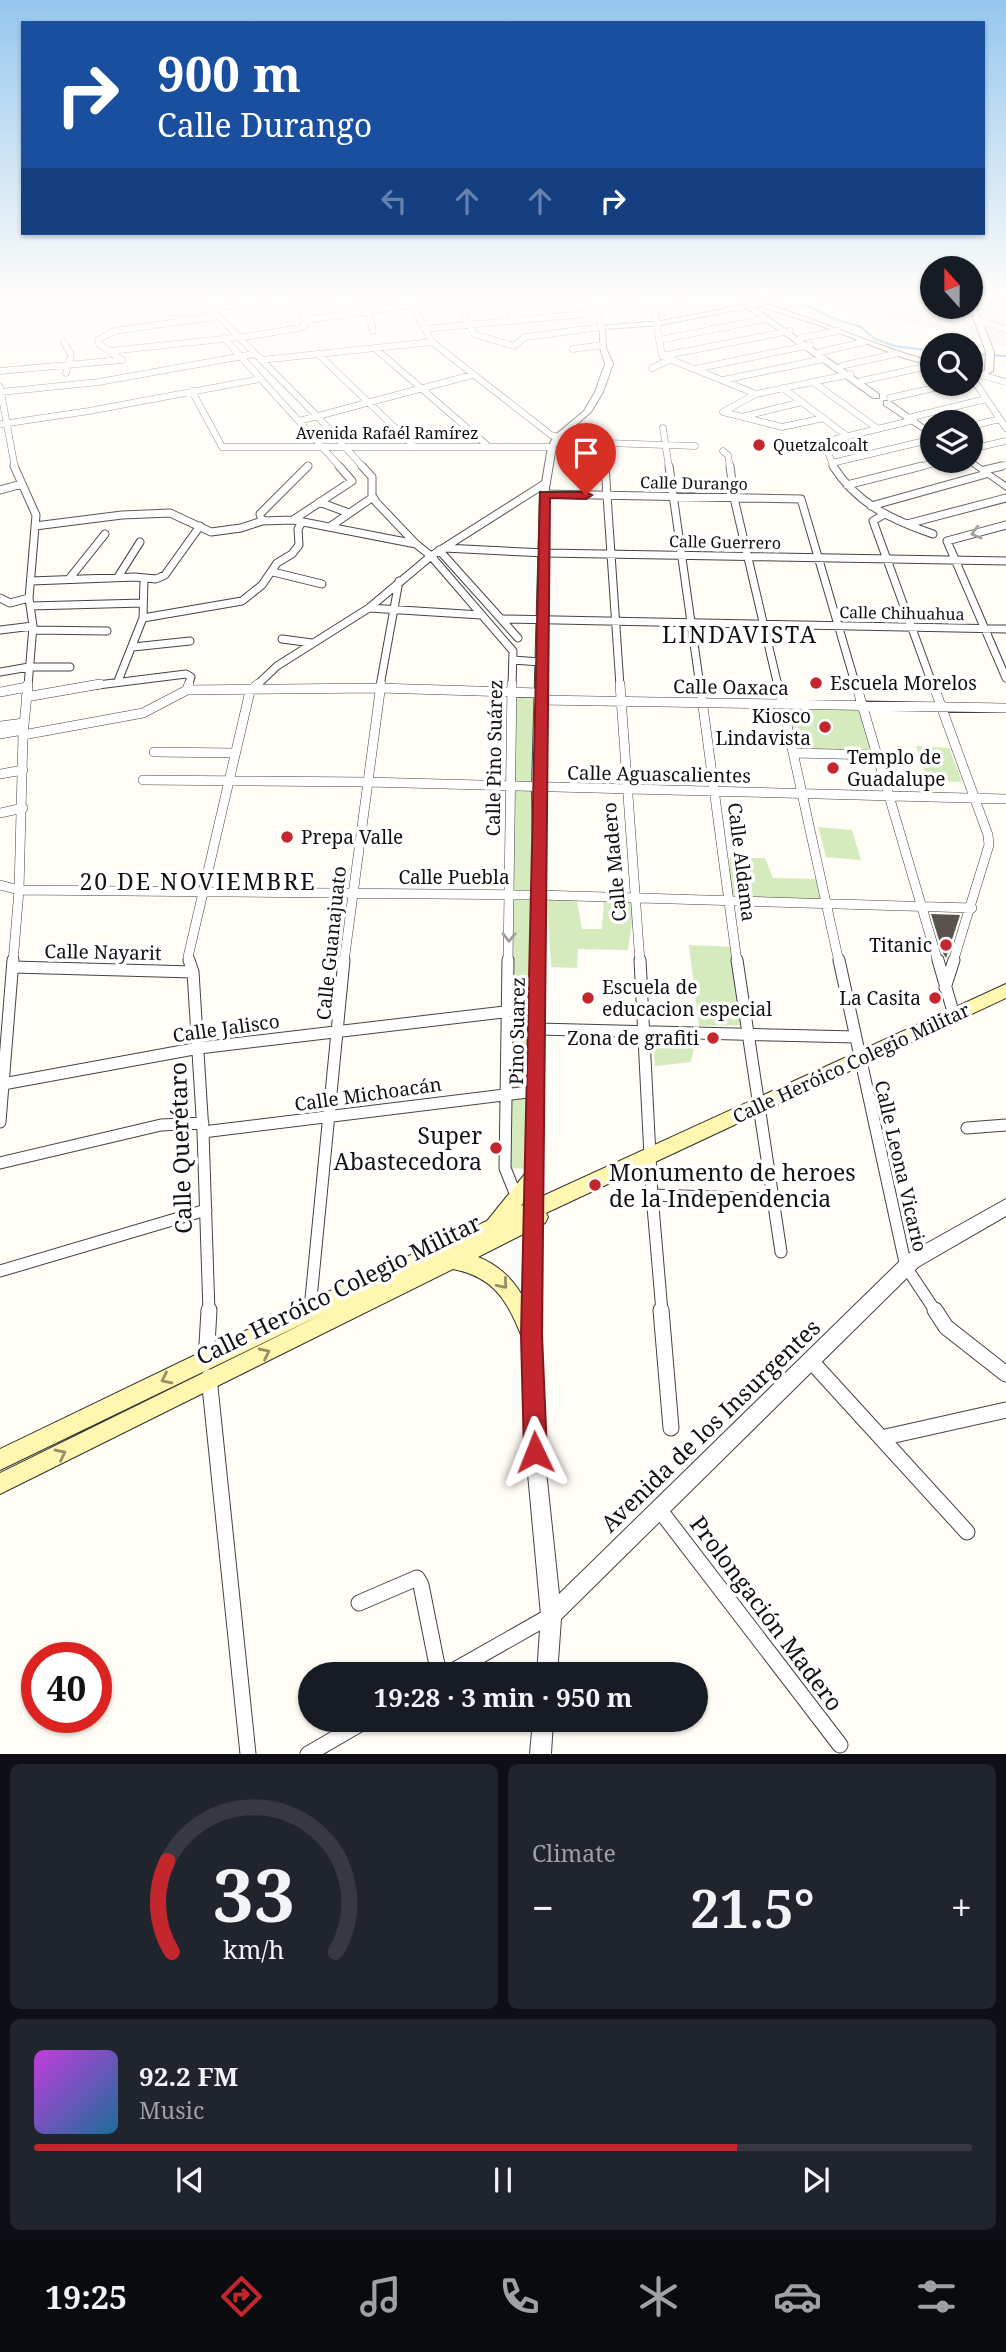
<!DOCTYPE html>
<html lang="en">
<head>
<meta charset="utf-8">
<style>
  body { margin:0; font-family:"Noto Serif",serif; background:#20242c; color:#f1f3f6; height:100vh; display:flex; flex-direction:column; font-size:26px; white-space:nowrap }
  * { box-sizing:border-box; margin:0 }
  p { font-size:23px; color:#9ea1a6 }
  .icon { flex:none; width:38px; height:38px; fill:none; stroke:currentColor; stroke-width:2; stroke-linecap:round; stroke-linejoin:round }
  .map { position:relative; height:1754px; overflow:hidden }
  .details { display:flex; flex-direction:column; gap:10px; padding:10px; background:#0d0f14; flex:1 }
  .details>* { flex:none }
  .guide { position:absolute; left:21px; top:21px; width:964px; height:214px; border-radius:0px; box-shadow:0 2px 5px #0004; background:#1a4fa0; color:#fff; overflow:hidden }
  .needle { width:46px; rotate:339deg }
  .tools { position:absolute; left:920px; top:256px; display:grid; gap:14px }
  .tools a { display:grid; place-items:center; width:63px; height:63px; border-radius:50%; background:#171b24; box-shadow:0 2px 5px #0004; font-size:35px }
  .speed { position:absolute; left:21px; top:1642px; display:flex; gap:14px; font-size:35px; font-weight:700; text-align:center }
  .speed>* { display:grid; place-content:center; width:91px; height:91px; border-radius:50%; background:#171b24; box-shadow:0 2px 5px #0004; line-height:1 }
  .speed .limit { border:10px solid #d22; background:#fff; color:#111 }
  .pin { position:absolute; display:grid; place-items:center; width:60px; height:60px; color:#fff; margin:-72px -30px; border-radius:50% 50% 50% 0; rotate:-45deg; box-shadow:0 0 7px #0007 }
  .pin .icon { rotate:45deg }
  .me { position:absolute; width:77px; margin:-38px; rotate:358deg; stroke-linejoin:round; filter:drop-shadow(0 0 5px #0008) }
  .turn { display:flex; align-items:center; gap:24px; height:147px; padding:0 21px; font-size:32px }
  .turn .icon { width:91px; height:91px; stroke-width:2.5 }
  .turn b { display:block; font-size:49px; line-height:60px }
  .lanes { display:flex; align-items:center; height:66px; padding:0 21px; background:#0003; justify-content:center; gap:35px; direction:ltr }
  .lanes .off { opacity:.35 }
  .big { font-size:52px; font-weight:700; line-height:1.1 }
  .details .tile { flex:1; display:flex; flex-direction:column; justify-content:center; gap:10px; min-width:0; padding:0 24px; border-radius:10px; background:#20242c }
  .details .dial { align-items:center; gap:0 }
  .dial svg { height:182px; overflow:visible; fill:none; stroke:#363941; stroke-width:7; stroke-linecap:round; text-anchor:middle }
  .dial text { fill:#f1f3f6; stroke:none }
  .song { display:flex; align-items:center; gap:21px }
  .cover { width:84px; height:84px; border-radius:10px; background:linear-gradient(135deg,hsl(290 70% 55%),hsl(200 70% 35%)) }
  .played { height:7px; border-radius:4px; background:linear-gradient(90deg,#c4262e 75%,#363941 75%) }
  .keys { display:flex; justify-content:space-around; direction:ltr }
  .heat { display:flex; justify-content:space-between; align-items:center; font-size:38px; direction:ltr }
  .details .tiles { flex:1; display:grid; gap:10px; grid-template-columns:1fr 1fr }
  .tile:last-child { grid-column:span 2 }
  .trip { position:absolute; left:298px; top:1662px; width:410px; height:70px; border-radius:35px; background:#171b24; box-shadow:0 2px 5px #0004; font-weight:700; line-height:70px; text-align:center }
  .dock { display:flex; height:112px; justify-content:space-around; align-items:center; background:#090b0e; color:#9ea1a6 }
  .dock .icon { width:49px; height:49px }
  .dock .selected { color:#c4262e }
  .dock b { font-size:32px; color:#f1f3f6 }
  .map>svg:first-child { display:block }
  .industrial { fill:#eee6ef }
  .green { fill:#d5ebbd }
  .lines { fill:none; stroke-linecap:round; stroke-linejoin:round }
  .stream { stroke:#3f96cf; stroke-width:2 }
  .building { fill:#5a524d }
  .minor-far4-casing { stroke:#444; stroke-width:7 }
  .minor-far3-casing { stroke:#444; stroke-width:9 }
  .minor-far2-casing { stroke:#444; stroke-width:10 }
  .minor-far1-casing { stroke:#444; stroke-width:13 }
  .minor-casing { stroke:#444; stroke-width:17 }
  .tertiary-casing { stroke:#444; stroke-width:2 }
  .secondary-casing { stroke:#333; stroke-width:2 }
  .minor-far4 { stroke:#fff; stroke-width:6 }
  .minor-far3 { stroke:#fff; stroke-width:7 }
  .minor-far2 { stroke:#fff; stroke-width:9 }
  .minor-far1 { stroke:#fff; stroke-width:11 }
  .minor { stroke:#fff; stroke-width:15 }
  .tertiary { fill:#fff; fill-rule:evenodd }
  .secondary { fill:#fff6b0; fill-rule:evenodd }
  .oneway { stroke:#a0a0a0 }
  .oneway2 { stroke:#948f68 }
  .route { fill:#c4262e; stroke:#7f191e; stroke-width:2 }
  .poi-dot { fill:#c4262e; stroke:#fff; stroke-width:2.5 }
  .labels { text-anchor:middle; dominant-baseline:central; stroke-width:7; stroke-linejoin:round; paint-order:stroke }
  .far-street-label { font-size:16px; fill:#111; stroke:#fff }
  .far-poi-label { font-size:16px; fill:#111; stroke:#fff; text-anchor:start }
  .poi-label { font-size:19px; fill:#111; stroke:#fff; text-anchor:start }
  .street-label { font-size:19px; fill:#111; stroke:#fff }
  .quarter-label { font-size:23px; letter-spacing:2px; fill:#111; stroke:#fff }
  .near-poi-label { font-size:23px; fill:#111; stroke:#fff; text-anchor:end }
  .near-street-label { font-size:23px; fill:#111; stroke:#fff }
</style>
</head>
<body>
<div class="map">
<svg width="1006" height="1754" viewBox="0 0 1006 1754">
  <rect width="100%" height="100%" fill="#fffdf5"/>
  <path class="industrial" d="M844,295H933V306H971V295H1006V347L887,318Z"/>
  <path class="green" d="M512,693H539L535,1169L505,1168Z
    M782,704L862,705L876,755L793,753Z
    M916,746L949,748L962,782L928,781Z
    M818,827L852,830L861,860L826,857Z
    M730,858H765L773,878L820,879L826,905L729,903Z
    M547,898L577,901L582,929H602L604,899L635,901L628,950L578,949L577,968L551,967Z
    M689,945L735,947L746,1025L699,1026Z
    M696,1038L691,1062L655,1066L653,1039Z"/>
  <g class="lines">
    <path class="stream" d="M786,295L832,318L861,327L875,339L895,346L933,351
      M971,354L1006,356"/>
  </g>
  <path class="building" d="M931,914L960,915L946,958L943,953Z"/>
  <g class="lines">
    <g class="minor-far4-casing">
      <path id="minor-far4" d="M173,295L172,312L177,313L264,301L356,295
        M407,295L432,342L551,435L577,442L695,446
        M454,295L474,334L514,346L525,337L602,327L595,295
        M502,295L516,321
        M546,295L549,317
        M652,295L662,356L756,394
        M730,295L759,304
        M711,296L739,308
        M121,303L124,295
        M210,308L317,416L364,468
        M656,308L714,297
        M368,311L373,331
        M306,320L412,305
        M981,322L1006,329
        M424,329L597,313
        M224,338L341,468
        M801,338L838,331
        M659,340L766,319
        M64,342L71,355L66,373
        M573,349L603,345
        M377,350L489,447
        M110,351L251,336L304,327L306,320L298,300
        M820,352L864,342
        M319,355L415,447
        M662,356L790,331
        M122,360L99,344L98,340L114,331L219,316
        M261,360L432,342
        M841,366L895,354
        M652,368L670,360
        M695,369L810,345
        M0,371L122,360
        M973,379L1006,428
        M973,379L981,375L1006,382
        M723,380L824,359
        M861,381L933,365
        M813,382L878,429
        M0,387L15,468
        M783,388L847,436
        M192,391L222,447H552
        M1,392L99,382L254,354
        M890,398L956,383
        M723,412L756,394L851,374
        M723,412L782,427L824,418
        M745,416L802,402
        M908,418L986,399
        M299,421L472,375
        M2,424L89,411L260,379
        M971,426L1000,419
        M663,428L669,468
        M603,443L605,468
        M971,449L1006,441
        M723,451L728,455L730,468
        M832,463L933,439
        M834,468L824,442L914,420
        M915,468L946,460
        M995,468L1006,465"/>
    </g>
    <g class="minor-far3-casing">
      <path id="minor-far3" d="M14,466L36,515L29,598L33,626L28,686
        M362,466L372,477V495L376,502L416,544
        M605,466L620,686
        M669,466L700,686
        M730,466L734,498L778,686
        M833,466C857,504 892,520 933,534
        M985,470L1002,466
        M847,485L922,466
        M0,490L22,484
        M544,494L801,499L856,686
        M319,502L349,513
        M871,506L986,474
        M883,515L873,521L933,686
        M293,520L352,481L339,466
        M262,521L260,514L308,466
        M907,524L1006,498
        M1006,525L947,541L1006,678
        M35,526L122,515L170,513L211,532L241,528L262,521L293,520L416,544L431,556L513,651L512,686
        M331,526L373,497
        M444,548L545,553L1006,561
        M439,550L518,638
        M273,572L322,584
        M118,577L140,542
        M69,579L105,534
        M31,581L135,577L156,579L165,575L200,526
        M0,598L10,603L29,598
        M30,606L143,603
        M369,608L481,615
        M143,618L242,601L262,585L277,563L292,554L299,545L298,529L302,522
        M503,619L1006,629
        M0,630L33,626
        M33,630L107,631
        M282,639L312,643
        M133,647L190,641
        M513,660L540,662
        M0,672L29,667H70
        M118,681L143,618L144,579
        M90,686L186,674L191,677L188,686
        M256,686L277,666L369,608L431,556L546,483
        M380,686L399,581"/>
    </g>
    <g class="minor-far2-casing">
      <path id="minor-far2" d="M620,684L640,962
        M700,684L737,962
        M778,684L839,962
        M856,684L938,962
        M933,684L988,835L989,845L953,962
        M187,690L189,684
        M0,692L27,687
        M26,697L100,684
        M539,700L1006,708
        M0,726L24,723
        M0,734L23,730
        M23,735L143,713L187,690L378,688L539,693
        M154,752L235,753
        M793,753L876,755
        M0,774L23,770
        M143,780L367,782L1006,799
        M0,813L23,808
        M0,885L19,890L540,895L972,908
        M13,962L19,890L23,735L28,684
        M190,962L188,957L250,691L258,684
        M344,962L381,684
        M508,962L512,684"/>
    </g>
    <g class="minor-far1-casing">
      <path id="minor-far1" d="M189,960L193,972L203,1132L209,1312
        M508,960L505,1168L517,1198
        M640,960L652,1195L662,1312
        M737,960L781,1252
        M839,960L906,1267L936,1312
        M938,960L954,1015
        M13,967L193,972
        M945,988L954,960
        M538,1029L855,1037
        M3,1084L199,1048L538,1008
        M0,1122L13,960
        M967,1128L1006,1125
        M203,1132L536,1091
        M0,1163L161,1125L203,1123
        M652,1195L772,1199
        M0,1271L206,1210
        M310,1309L344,960"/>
    </g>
    <g class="minor-casing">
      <path id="minor" d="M661,1310L671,1428
        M935,1310L946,1327L1006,1374
        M811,1361L967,1532
        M206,1362L209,1310
        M209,1377L248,1754
        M881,1438L1006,1410
        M659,1509L840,1745
        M359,1603L417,1578L421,1585L439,1675
        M446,1675L550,1616
        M308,1754L367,1720"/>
    </g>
    <g class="tertiary-casing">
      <path id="tertiary" d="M971,300L974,302L994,352L993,371L981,377L971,375V371L980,373L985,370L986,352L969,306H971Z
        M759,302C818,319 874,346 933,362V366L904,358L816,324L759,306L754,307L879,394V398H873L747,308L661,325L605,329L606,348L613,364L603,392L591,412L560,439L556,447L548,494L544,789L546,895L539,1335L544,1452L559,1594L906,1255L1006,1199V1216L918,1267L561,1619L557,1675H537L541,1615L526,1452L523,1335L534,895L532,789L540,494L548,447L554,436L584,411L595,392L605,364L600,348V326L661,321Z
        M884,401H890L933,432V438L884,405Z
        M971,459L1006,483V490L964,460H971Z
        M533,1720H553L551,1754H530Z"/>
    </g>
    <g class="secondary-casing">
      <path id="secondary" d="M1006,984V998L546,1213L548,1217L545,1223L478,1257C514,1271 527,1301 541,1335L538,1342L531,1345L524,1342C508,1303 497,1278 453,1269L0,1494V1473L325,1313L0,1470V1449L303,1303L487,1221L528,1170L534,1167L540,1170L543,1176L521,1206Z"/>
    </g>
    <use href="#minor-far4" class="minor-far4"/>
    <use href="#minor-far3" class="minor-far3"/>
    <use href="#minor-far2" class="minor-far2"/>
    <use href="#minor-far1" class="minor-far1"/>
    <use href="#minor" class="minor"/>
    <use href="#tertiary" class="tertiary"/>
    <use href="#secondary" class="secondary"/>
  </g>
  <defs><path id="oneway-chevron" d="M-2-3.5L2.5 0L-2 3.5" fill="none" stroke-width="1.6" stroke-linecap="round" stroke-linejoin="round" transform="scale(1.75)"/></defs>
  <g class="oneway">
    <use href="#oneway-chevron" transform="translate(976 533) rotate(165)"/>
    <use href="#oneway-chevron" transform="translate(509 937) rotate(91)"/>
  </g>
  <g class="oneway2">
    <use href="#oneway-chevron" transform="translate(503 1284) rotate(49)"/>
    <use href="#oneway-chevron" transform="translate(265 1353) rotate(-26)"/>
    <use href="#oneway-chevron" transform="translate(166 1379) rotate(154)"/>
    <use href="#oneway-chevron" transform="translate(61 1454) rotate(-26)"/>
  </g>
  <linearGradient id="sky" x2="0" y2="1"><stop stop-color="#95c6ee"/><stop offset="0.55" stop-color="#fffefa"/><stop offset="1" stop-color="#fffefa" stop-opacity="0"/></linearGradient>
  <rect width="1006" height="540" fill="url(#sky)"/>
  <path class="route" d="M540,492H586L592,495L586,499L550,498L542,1335L547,1452L544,1460L535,1464L527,1460L524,1452L521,1335Z"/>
  <g class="poi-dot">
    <circle cx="759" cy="445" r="7"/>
    <circle cx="816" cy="683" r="7"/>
    <circle cx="825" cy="727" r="7"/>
    <circle cx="833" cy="768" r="7"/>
    <circle cx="287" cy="837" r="7"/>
    <circle cx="946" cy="945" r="7"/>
    <circle cx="588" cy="998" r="7"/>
    <circle cx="935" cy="998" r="7"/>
    <circle cx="713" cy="1038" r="7"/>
    <circle cx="496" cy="1148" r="7"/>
    <circle cx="595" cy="1185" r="7"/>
  </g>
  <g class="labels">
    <g class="far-street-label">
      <text x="387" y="433">Avenida Rafaél Ramírez</text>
      <text transform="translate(694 483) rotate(1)">Calle Durango</text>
      <text transform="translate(725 542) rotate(1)">Calle Guerrero</text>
      <text transform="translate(902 613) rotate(1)">Calle Chihuahua</text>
    </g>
    <g class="far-poi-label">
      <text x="773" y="445">Quetzalcoalt</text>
    </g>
    <g class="poi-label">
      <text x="830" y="683">Escuela Morelos</text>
      <text x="811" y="716" text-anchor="end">Kiosco<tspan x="811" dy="22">Lindavista</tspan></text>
      <text x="847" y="757">Templo de<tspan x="847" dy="22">Guadalupe</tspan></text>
      <text x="301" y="837">Prepa Valle</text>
      <text x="932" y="945" text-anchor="end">Titanic</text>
      <text x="602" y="987">Escuela de<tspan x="602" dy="22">educacion especial</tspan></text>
      <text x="921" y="998" text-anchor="end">La Casita</text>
      <text x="699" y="1038" text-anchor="end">Zona de grafiti</text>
    </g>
    <g class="street-label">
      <text transform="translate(731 687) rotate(1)">Calle Oaxaca</text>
      <text transform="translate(494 758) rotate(-89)">Calle Pino Suárez</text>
      <text transform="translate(659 774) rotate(1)">Calle Aguascalientes</text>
      <text transform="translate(614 862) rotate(-95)">Calle Madero</text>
      <text transform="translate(742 862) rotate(83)">Calle Aldama</text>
      <text x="454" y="877">Calle Puebla</text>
      <text transform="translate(331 943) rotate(-84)">Calle Guanajuato</text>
      <text transform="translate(103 952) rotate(1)">Calle Nayarit</text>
      <text transform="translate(226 1028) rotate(-8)">Calle Jalisco</text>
      <text transform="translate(517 1031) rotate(-89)">Pino Suarez</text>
      <text transform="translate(851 1063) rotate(-25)">Calle Heróico Colegio Militar</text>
      <text transform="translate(368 1094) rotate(-8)">Calle Michoacán</text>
      <text transform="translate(901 1166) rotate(77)">Calle Leona Vicario</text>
    </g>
    <g class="quarter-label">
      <text x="740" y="634">LINDAVISTA</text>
      <text x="198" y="881">20 DE NOVIEMBRE</text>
    </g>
    <g class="near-poi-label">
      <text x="482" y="1135">Super<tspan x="482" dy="26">Abastecedora</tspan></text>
      <text x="609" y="1172" text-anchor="start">Monumento de heroes<tspan x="609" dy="26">de la Independencia</tspan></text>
    </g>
    <g class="near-street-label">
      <text transform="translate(180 1148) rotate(-92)">Calle Querétaro</text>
      <text transform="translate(338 1289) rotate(-26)">Calle Heróico Colegio Militar</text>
      <text transform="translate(710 1425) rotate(-44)">Avenida de los Insurgentes</text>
      <text transform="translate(767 1613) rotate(53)">Prolongación Madero</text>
    </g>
  </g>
</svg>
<div class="tools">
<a><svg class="needle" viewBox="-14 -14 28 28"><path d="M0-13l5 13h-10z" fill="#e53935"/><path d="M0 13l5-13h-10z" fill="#9ea1a6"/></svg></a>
<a><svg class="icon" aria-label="search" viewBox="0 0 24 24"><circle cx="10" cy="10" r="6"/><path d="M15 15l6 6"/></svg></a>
<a><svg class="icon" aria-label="layers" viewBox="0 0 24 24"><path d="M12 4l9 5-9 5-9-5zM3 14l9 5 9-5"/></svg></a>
</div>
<div class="speed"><div class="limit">40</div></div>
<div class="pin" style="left:586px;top:495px;background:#d93025"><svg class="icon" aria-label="arrive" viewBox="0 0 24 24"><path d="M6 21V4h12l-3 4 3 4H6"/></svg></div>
<svg class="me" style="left:535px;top:1452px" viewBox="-20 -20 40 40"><path d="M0-17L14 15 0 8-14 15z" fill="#c4262e" stroke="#fff" stroke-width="4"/></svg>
<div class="trip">19:28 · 3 min · 950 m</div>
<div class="guide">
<div class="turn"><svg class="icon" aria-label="right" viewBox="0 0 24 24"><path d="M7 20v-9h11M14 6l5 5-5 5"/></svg><div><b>900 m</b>Calle Durango</div></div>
<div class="lanes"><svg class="icon off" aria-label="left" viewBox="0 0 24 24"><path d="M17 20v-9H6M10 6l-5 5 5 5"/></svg><svg class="icon off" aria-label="ahead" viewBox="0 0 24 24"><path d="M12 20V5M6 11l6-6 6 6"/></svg><svg class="icon off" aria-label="ahead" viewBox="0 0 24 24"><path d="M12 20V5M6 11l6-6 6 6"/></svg><svg class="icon" aria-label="right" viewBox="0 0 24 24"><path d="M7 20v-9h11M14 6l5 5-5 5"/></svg></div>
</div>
</div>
<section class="details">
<div class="tiles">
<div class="tile dial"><svg viewBox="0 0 100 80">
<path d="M14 69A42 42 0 1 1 86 69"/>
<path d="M14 69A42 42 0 0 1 12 29" stroke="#c4262e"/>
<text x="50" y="56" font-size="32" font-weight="700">33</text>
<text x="50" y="72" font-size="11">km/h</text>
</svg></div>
<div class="tile"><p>Climate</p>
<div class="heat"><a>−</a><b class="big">21.5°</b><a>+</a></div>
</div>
<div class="tile">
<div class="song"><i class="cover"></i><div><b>92.2 FM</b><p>Music</p></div></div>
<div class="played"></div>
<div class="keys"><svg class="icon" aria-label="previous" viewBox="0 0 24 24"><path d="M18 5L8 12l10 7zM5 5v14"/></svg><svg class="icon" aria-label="pause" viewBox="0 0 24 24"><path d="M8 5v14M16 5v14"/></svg><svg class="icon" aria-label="next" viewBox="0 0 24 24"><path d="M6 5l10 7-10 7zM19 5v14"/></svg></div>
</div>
</div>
</section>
<nav class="dock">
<b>19:25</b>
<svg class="icon selected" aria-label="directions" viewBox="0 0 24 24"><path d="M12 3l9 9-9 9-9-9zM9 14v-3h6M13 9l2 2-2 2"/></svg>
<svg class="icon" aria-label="music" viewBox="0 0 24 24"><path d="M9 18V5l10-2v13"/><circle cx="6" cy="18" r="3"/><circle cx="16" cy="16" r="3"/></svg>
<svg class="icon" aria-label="phone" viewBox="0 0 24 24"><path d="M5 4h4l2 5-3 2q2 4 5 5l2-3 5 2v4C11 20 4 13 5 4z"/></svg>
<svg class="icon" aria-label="climate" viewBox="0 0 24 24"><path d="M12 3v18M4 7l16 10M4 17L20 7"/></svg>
<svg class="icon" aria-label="car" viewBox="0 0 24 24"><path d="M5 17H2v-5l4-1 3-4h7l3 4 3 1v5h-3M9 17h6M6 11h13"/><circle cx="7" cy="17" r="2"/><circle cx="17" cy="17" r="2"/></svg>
<svg class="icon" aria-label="filters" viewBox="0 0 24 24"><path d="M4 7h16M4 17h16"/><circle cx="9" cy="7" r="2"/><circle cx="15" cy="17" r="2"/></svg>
</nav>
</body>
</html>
